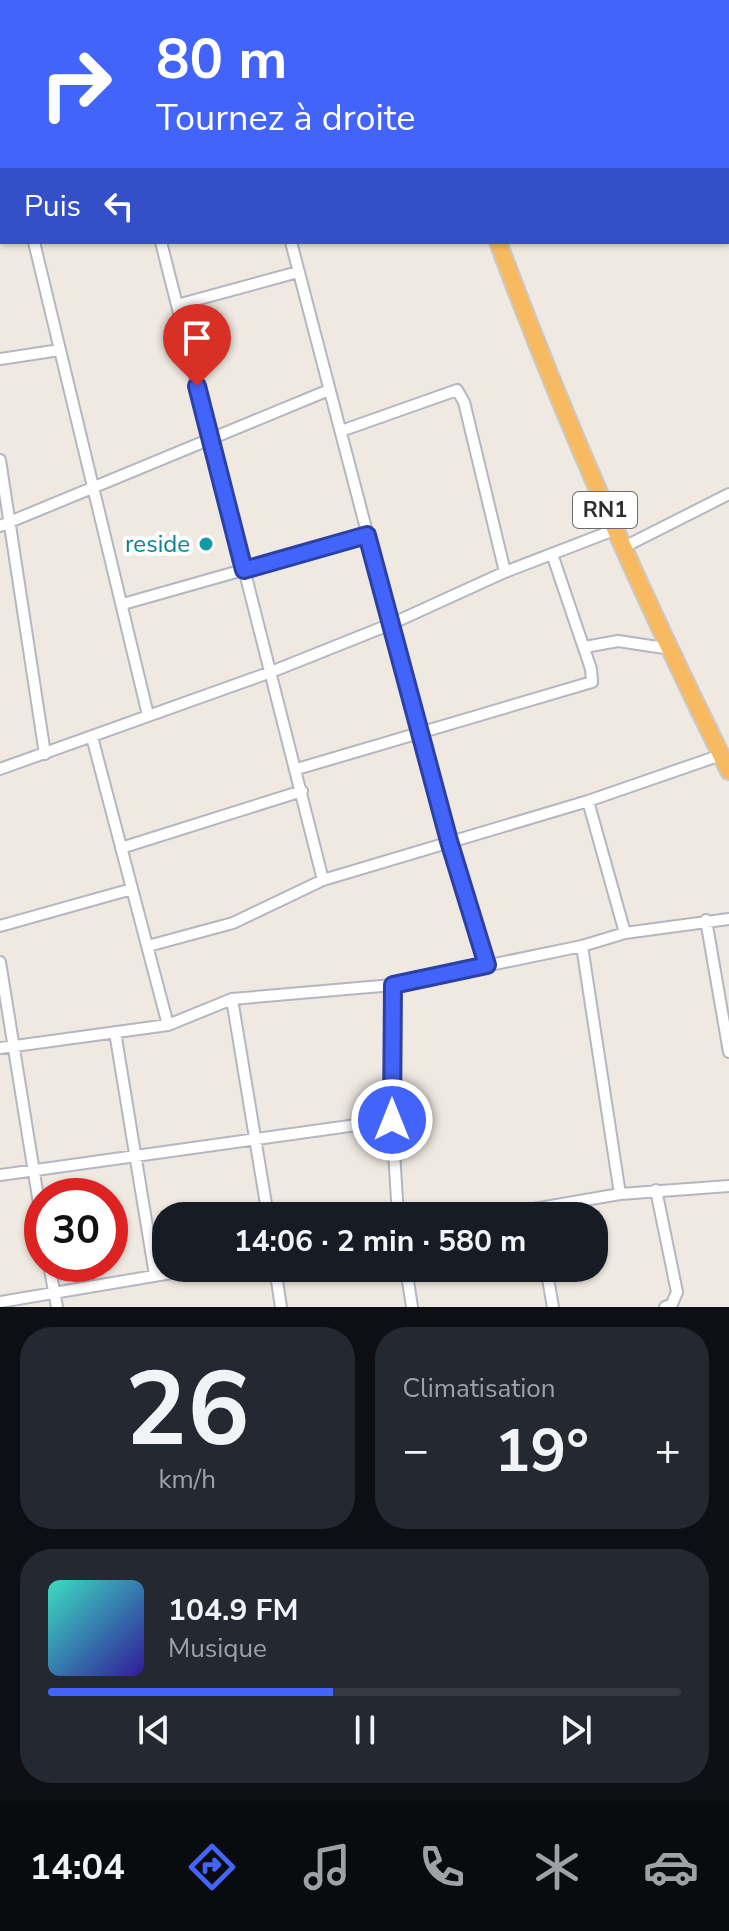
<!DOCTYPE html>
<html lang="fr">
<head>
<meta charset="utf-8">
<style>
  body { margin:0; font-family:"Nunito Sans",sans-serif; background:#242831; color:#f1f3f6; height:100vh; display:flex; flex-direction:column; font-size:30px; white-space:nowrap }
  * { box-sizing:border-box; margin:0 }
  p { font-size:26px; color:#9ea1a6 }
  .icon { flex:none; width:44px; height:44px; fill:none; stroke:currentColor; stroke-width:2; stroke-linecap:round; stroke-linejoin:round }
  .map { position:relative; height:1307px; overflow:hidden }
  .side { display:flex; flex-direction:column; gap:20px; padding:20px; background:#0d0f14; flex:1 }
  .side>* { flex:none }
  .top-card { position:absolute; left:0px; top:0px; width:730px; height:244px; box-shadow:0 2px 6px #0004; background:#4264fb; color:#fff; overflow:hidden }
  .speed { position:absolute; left:24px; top:1178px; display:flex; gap:16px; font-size:40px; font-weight:700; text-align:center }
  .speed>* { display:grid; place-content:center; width:104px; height:104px; border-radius:50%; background:#171b24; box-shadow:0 2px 6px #0004; line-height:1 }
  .speed .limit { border:12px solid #d22; background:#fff; color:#111 }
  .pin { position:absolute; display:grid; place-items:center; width:68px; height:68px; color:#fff; margin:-82px -34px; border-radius:50% 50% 50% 0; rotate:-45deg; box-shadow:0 0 8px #0007 }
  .pin .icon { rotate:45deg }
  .me { position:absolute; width:88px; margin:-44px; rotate:0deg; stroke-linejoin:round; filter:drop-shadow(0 0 6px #0008) }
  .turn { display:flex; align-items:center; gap:28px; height:168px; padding:0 24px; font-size:36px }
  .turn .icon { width:104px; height:104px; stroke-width:2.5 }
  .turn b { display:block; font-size:56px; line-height:68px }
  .then { display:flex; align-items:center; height:76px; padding:0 24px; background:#0003; gap:16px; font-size:30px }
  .big { font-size:60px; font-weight:700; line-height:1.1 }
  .side .card { flex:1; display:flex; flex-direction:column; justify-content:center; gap:12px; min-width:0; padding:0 28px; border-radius:32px; background:#242831 }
  .side .dial { align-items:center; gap:0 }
  .dial b { font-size:104px; line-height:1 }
  .song { display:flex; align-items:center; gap:24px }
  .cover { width:96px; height:96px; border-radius:12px; background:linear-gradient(135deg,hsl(170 70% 55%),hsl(250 70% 35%)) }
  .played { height:8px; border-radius:4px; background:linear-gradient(90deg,#4264fb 45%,#363941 45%) }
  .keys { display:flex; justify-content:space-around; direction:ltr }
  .heat { display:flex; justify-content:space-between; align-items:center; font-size:44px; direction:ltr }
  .side .tiles { flex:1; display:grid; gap:20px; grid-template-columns:1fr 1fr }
  .card:last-child { grid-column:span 2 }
  .trip { position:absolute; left:152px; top:1202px; width:456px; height:80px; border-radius:32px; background:#171b24; box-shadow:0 2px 6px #0004; font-weight:700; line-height:80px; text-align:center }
  .dock { display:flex; height:128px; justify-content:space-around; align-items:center; background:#090b0e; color:#9ea1a6 }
  .dock .icon { width:56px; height:56px }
  .dock .selected { color:#4264fb }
  .dock b { font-size:36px; color:#f1f3f6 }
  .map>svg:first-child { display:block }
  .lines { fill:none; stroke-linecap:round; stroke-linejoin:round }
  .minor-casing { stroke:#b4b7c1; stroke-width:14 }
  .trunk-casing { stroke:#c9c9c9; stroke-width:20 }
  .minor { stroke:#fff; stroke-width:10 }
  .trunk { stroke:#f8ba60; stroke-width:16 }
  .route-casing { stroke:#2b41a3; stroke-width:20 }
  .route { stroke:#4264fb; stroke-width:14 }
  .culture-dot { fill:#0f9aa8; stroke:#fff; stroke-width:3 }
  .labels { text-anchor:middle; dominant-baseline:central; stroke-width:8; stroke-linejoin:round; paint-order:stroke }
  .shield { fill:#fff; stroke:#6d6d6d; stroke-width:2 }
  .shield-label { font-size:22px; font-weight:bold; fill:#2e2e2e }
  .culture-label { font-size:24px; fill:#0d838f; stroke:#fff; text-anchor:end }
</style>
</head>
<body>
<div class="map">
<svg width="729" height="1307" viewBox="0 0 729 1307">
  <rect width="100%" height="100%" fill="#efe9e1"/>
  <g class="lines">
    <g class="minor-casing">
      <path id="minor" d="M105,0V2
        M580,2L581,0
        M0,106L2,114
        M0,154L2,153
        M0,237L2,236
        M34,242L148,715
        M161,242L323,880
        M291,242L391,624L487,965
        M177,305L298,272
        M0,359L60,350
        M341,431L457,390L464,402L505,572
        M0,460L45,754
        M0,526L329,390
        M622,548L729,494
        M123,604L367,535
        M585,647L618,641L671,649
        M92,737L168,1025
        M0,769L271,672L391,624L505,572L614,530
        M297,769L592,682L591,669L552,554
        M588,801L625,933
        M121,848L302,791
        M706,920L729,1052
        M0,926L132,889
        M148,946L233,923L323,880L588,801L721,755
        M582,946L620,1194
        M0,962L42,1222
        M393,985L392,1120L398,1216
        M232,999L268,1216
        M115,1032L155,1275
        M0,1048L168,1025L232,999L393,985L582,946L625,933L729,919
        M0,1175L392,1120
        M656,1190L677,1292L672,1304L665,1307
        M492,1216L620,1194L729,1186
        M49,1264L57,1307
        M275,1268L281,1307
        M406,1268L412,1307
        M546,1268L553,1307
        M0,1302L201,1268"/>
    </g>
    <g class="trunk-casing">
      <path id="trunk" d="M410,0L411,2
        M498,242C565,423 643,598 729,771"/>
    </g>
    <use href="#minor" class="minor"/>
    <use href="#trunk" class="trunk"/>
  </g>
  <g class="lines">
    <g class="route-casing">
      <path id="route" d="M197,386L244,570L367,535L449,841L487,965L393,985L392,1120"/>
    </g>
    <use href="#route" class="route"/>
  </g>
  <circle class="culture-dot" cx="206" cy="544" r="8"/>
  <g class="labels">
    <rect class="shield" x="573" y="492" width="64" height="36" rx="6"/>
    <g class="shield-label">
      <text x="605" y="510">RN1</text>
    </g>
    <g class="culture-label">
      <text x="190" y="544">reside</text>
    </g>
  </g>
</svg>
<div class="speed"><div class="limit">30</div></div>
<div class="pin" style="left:197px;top:386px;background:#d93025"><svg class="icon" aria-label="arrive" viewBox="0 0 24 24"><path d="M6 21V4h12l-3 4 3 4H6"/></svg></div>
<svg class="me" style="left:392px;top:1120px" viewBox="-20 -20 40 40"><circle r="17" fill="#4264fb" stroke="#fff" stroke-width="3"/><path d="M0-11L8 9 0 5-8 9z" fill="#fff"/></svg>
<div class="trip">14:06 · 2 min · 580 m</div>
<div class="top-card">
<div class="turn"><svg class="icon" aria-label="right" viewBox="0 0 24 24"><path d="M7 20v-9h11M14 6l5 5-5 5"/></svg><div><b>80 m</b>Tournez à droite</div></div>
<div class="then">Puis<svg class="icon" aria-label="left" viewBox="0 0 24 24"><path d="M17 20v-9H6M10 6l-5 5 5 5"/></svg></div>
</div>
</div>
<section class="side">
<div class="tiles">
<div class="card dial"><b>26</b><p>km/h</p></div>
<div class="card"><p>Climatisation</p>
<div class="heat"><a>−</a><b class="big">19°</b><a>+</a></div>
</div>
<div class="card">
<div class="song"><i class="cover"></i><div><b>104.9 FM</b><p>Musique</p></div></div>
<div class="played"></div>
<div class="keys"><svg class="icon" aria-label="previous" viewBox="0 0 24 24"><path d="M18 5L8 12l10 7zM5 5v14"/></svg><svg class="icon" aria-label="pause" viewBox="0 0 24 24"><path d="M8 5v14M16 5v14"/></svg><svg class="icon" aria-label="next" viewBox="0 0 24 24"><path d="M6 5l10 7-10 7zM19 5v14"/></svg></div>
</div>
</div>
</section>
<nav class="dock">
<b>14:04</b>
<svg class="icon selected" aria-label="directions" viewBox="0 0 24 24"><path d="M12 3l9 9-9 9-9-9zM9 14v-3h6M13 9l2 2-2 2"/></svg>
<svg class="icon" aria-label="music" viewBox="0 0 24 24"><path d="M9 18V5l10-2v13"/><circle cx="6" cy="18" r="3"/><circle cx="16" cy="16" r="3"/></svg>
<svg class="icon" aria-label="phone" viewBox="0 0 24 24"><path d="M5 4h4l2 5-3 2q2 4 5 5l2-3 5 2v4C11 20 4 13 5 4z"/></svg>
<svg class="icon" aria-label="climate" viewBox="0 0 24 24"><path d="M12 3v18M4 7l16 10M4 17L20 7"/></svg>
<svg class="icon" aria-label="car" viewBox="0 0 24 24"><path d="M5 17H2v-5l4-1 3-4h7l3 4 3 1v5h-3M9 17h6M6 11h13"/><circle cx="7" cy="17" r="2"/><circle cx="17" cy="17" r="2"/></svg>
</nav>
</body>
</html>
